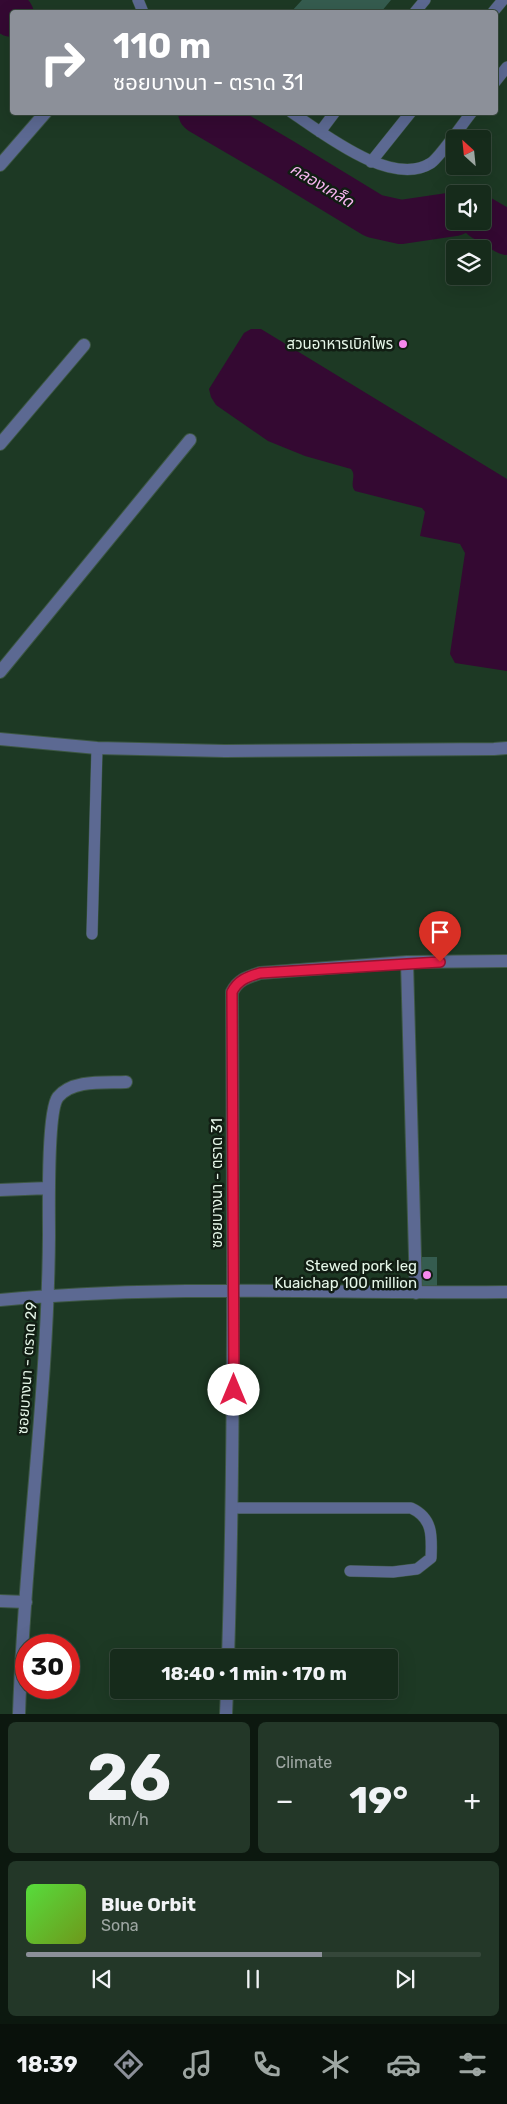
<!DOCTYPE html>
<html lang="en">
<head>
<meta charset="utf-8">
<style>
  body { margin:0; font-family:Rubik,"Noto Sans Thai",sans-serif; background:#233728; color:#f1f3f6; height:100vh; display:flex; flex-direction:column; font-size:19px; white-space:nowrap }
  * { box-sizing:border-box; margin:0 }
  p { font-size:16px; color:#9ea7a3 }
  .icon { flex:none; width:28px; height:28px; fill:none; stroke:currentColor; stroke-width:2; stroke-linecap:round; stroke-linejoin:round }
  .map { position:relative; height:1714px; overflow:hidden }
  .sheet { display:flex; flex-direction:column; gap:8px; padding:8px; background:#0c180f; flex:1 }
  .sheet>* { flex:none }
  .hud { position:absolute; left:10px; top:10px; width:488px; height:105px; border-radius:5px; box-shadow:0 5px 20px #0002,0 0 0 1px #35473a; background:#8c9099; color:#fff; overflow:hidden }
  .needle { width:32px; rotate:333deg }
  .controls { position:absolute; left:446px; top:130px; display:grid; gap:10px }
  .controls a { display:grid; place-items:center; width:45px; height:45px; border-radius:5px; background:#162b1b; box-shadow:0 5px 20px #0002,0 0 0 1px #35473a; font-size:25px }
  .speed { position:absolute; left:15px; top:1634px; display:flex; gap:10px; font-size:25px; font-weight:700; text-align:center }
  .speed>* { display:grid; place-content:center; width:65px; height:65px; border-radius:50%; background:#162b1b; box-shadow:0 5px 20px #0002,0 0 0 1px #35473a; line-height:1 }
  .speed .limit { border:8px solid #d22; background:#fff; color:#111 }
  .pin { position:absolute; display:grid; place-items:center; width:42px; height:42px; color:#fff; margin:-51px -21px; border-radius:50% 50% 50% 0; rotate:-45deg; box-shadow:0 0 5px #0007 }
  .pin .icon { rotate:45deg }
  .me { position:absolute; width:55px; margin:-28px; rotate:0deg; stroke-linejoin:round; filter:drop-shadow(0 0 4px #0008) }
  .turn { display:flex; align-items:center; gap:18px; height:105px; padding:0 20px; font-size:22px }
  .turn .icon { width:65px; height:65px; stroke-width:2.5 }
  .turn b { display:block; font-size:35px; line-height:42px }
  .big { font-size:38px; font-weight:700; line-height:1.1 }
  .sheet .card { flex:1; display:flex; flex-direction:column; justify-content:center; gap:8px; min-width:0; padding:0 18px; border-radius:8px; background:#233728 }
  .sheet .dial { align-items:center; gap:0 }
  .dial b { font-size:65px; line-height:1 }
  .song { display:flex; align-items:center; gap:15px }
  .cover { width:60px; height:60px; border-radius:8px; background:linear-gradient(135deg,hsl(110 70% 55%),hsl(80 70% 35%)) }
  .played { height:5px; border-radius:2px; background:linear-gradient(90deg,#8c9099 65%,#35473a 65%) }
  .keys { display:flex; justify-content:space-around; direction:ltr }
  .heat { display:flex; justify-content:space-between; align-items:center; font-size:28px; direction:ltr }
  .sheet .tiles { flex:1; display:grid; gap:8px; grid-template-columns:1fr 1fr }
  .card:last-child { grid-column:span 2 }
  .trip { position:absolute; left:110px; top:1649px; width:288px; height:50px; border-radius:5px; background:#162b1b; box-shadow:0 5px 20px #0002,0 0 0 1px #35473a; font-weight:700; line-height:50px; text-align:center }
  .dock { display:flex; height:80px; justify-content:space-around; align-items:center; background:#09110b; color:#9ea7a3 }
  .dock .icon { width:35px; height:35px }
  .dock .current { color:#8c9099 }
  .dock b { font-size:22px; color:#f1f3f6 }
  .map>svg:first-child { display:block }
  .water { fill:#340932 }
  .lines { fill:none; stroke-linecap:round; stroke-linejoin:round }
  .river { stroke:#340932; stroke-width:44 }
  .building { fill:#355c4f }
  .lane-casing { stroke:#3d5744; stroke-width:12 }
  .street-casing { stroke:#3d5744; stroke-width:14 }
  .lane { stroke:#5c6992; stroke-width:11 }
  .street { stroke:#5c6992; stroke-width:12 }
  .route-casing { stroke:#92132f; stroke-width:12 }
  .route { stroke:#e11d48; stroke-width:9 }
  .poi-dot { fill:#f688ed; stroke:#111d13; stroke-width:2 }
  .labels { text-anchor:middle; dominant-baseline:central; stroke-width:5; stroke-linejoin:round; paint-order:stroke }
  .poi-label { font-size:15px; fill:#e6f7e9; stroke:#111d13; text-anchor:end }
  .street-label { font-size:15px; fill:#e6f7e9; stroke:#111d13 }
  .water-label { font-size:16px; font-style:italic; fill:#f8b6f1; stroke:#111d13 }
</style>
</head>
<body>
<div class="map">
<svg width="507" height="1714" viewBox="0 0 507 1714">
  <rect width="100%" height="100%" fill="#1d3924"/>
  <path class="water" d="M251,329H261L507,479V671L455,663L450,654L465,553L460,544L420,536L425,512L422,508L355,491C349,484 357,476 351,469L305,456L268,441L216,405L211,397L209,389L244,333Z"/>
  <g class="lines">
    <path class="river" d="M0,7L12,15
      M200,112L282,160L374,216L401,222L455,214
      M482,218L507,233"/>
  </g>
  <path class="building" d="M302,0H391L381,12H291Z
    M415,1257H437V1293H416Z"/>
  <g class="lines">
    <g class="lane-casing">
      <path id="lane" d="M138,0L143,12
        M415,12L425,0
        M493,12L503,0
        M495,82L507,67
        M291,112C324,134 392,188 431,163C440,157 463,123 472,112
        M320,132L335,112
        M371,162L411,112
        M92,934L97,748
        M233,1508H411C433,1518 432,1536 431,1558L417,1569L393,1572L350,1571"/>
    </g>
    <g class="street-casing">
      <path id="street" d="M0,165L46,112
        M0,444L84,345
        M0,672L190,440
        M0,739L97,748L225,751L494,749L507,748
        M407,962L416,1293
        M0,1190L49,1188
        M0,1300C168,1284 338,1294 507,1292
        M0,1601L26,1602
        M228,1658C235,1436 233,1214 232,992C238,980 247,977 260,973L407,962L507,961
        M19,1714C24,1554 48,1395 49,1235C49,1212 47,1111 58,1097C73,1079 105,1083 126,1082
        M226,1714L227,1690"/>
    </g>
    <use href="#lane" class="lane"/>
    <use href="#street" class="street"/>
  </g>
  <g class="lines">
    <g class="route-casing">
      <path id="route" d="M234,1390L232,992C238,980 247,977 260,973L440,962"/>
    </g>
    <use href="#route" class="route"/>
  </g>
  <g class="poi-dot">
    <circle cx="403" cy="344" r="5"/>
    <circle cx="427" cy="1275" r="5"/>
  </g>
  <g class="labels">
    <g class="poi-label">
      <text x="393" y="344">สวนอาหารเบิกไพร</text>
      <text x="417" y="1266">Stewed pork leg<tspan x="417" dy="17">Kuaichap 100 million</tspan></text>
    </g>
    <g class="street-label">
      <text transform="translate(217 1183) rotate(-90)">ซอยบางนา - ตราด 31</text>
      <text transform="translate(27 1368) rotate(-86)">ซอยบางนา - ตราด 29</text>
    </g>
    <g class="water-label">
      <text transform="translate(322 185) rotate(31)">คลองเคล็ด</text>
    </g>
  </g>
</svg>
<div class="controls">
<a><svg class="needle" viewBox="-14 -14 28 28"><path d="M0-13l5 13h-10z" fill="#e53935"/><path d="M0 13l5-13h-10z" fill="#9ea7a3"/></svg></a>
<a><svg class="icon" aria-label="sound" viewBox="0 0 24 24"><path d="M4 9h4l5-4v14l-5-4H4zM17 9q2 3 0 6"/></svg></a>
<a><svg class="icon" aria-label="layers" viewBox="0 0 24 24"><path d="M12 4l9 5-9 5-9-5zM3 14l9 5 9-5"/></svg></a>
</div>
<div class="speed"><div class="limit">30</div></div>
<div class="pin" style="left:440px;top:962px;background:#d93025"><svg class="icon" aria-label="arrive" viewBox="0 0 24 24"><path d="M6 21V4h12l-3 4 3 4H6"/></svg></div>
<svg class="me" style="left:234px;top:1390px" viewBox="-20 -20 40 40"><circle r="19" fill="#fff"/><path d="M0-13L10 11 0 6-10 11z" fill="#e11d48"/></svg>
<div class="trip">18:40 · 1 min · 170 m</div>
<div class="hud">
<div class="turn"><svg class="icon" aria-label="right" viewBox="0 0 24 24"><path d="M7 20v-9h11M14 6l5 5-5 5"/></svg><div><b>110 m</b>ซอยบางนา - ตราด 31</div></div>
</div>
</div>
<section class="sheet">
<div class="tiles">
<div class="card dial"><b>26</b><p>km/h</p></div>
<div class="card"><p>Climate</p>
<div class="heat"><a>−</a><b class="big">19°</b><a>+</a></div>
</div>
<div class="card">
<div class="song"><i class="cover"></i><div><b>Blue Orbit</b><p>Sona</p></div></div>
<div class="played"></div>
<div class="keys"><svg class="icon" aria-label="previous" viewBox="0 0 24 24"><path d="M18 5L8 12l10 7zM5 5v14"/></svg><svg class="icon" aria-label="pause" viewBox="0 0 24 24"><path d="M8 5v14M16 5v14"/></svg><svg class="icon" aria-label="next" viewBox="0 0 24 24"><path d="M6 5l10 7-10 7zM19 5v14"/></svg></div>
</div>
</div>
</section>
<nav class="dock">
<b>18:39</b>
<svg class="icon current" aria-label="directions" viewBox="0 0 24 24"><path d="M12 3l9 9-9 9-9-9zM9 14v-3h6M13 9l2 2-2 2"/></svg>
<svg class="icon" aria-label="music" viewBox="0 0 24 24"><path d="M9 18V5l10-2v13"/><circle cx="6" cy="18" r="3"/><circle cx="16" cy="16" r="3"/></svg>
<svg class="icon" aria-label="phone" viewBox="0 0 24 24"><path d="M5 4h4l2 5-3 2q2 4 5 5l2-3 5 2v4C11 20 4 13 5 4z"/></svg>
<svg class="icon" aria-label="climate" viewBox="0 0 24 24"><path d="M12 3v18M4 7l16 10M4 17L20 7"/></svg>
<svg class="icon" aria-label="car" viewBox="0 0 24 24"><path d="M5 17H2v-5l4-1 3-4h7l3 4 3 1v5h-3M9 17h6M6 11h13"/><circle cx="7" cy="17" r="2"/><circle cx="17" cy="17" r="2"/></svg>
<svg class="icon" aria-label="filters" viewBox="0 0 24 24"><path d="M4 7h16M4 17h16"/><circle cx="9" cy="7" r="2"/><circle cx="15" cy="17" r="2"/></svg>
</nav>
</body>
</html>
